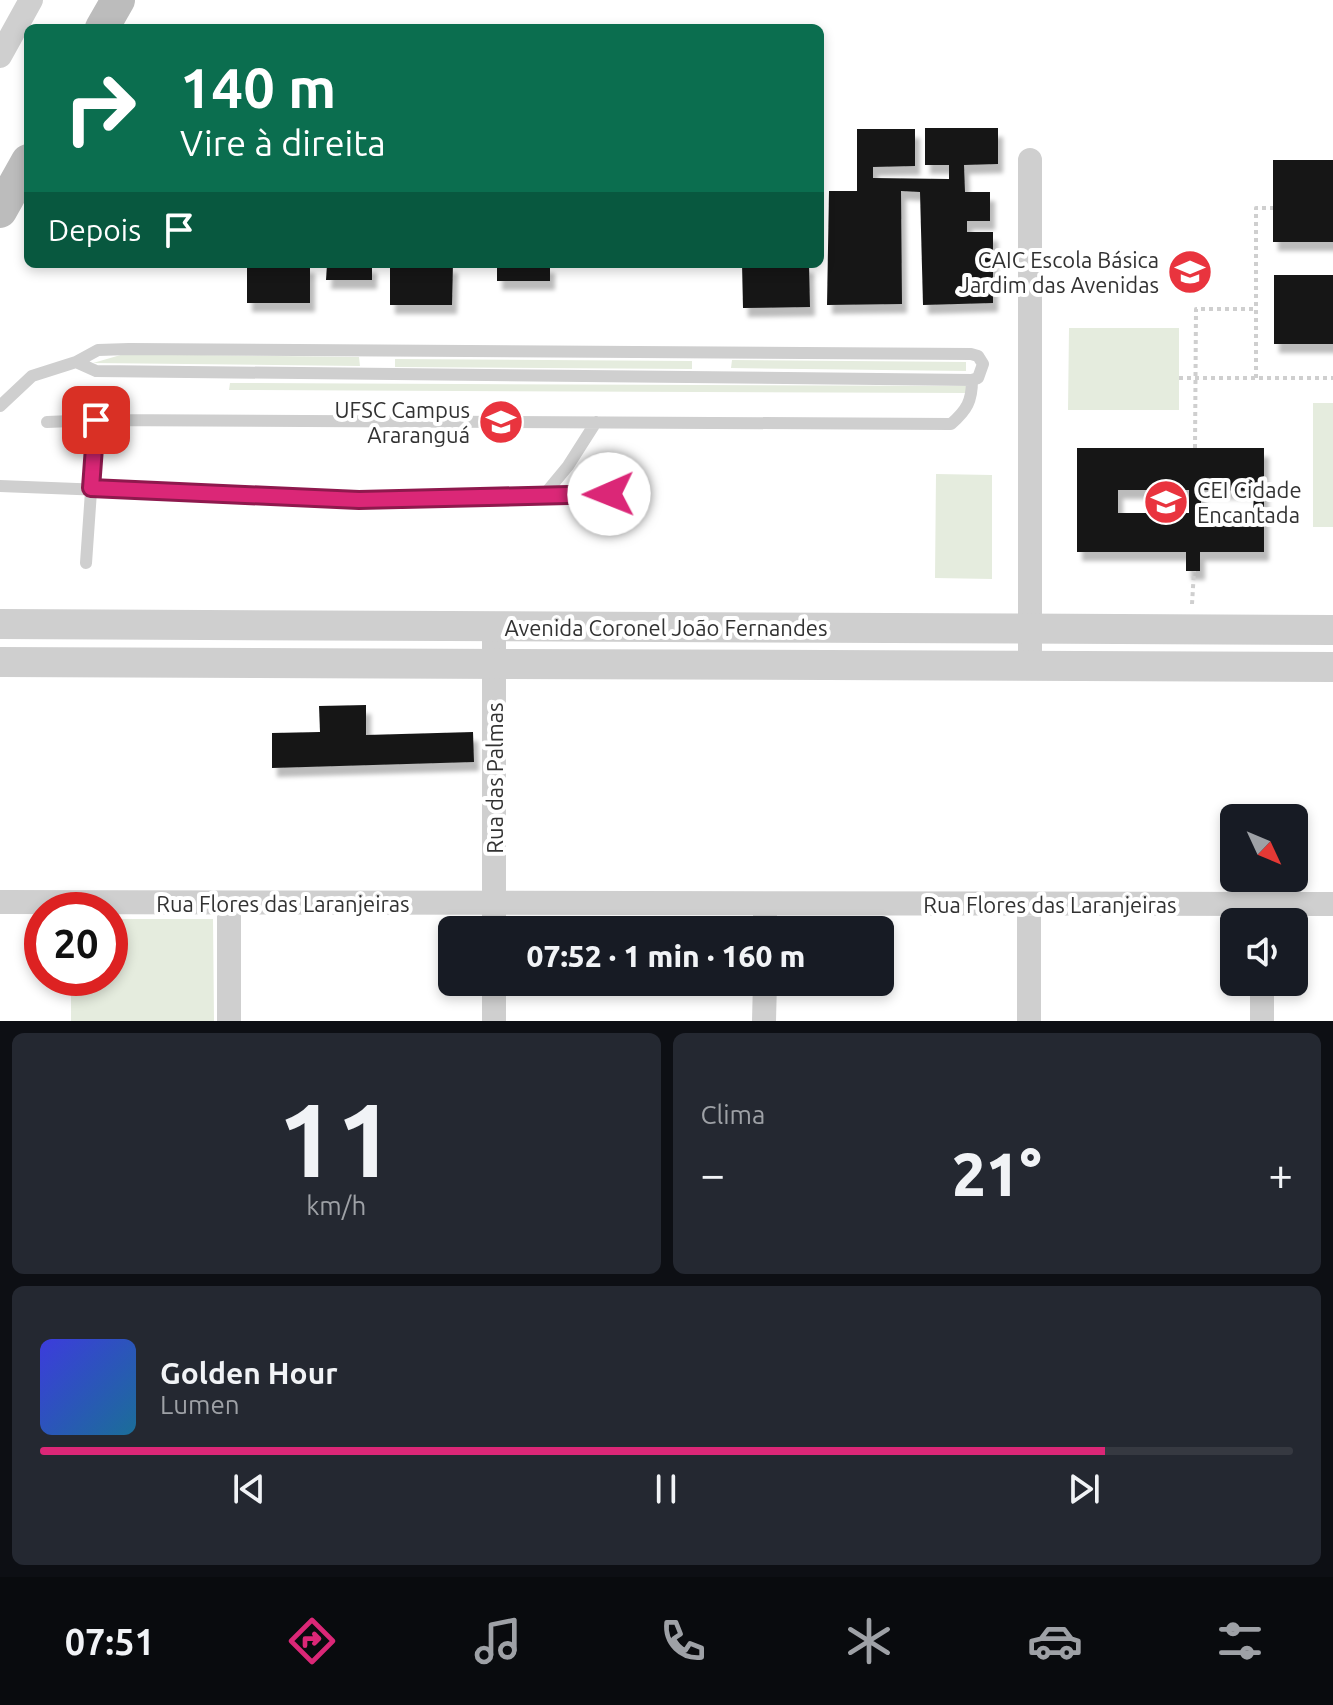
<!DOCTYPE html>
<html lang="pt">
<head>
<meta charset="utf-8">
<style>
  body { margin:0; font-family:Ubuntu,sans-serif; background:#242831; color:#f1f3f6; height:100vh; display:flex; flex-direction:column; font-size:30px; white-space:nowrap }
  * { box-sizing:border-box; margin:0 }
  p { font-size:26px; color:#9ea1a6 }
  .icon { flex:none; width:44px; height:44px; fill:none; stroke:currentColor; stroke-width:2; stroke-linecap:round; stroke-linejoin:round }
  .map { position:relative; height:1021px; overflow:hidden }
  .panel { display:flex; flex-direction:column; gap:12px; padding:12px; background:#0d0f14; flex:1 }
  .panel>* { flex:none }
  .banner { position:absolute; left:24px; top:24px; width:800px; height:244px; border-radius:12px; box-shadow:0 4px 12px #0003; background:#0b6e4f; color:#fff; overflow:hidden }
  .needle { width:52px; rotate:134deg }
  .fabs { position:absolute; left:1220px; top:804px; display:grid; gap:16px }
  .fabs a { display:grid; place-items:center; width:88px; height:88px; border-radius:12px; background:#171b24; box-shadow:0 4px 12px #0003; font-size:40px }
  .speed { position:absolute; left:24px; top:892px; display:flex; gap:16px; font-size:40px; font-weight:700; text-align:center }
  .speed>* { display:grid; place-content:center; width:104px; height:104px; border-radius:50%; background:#171b24; box-shadow:0 4px 12px #0003; line-height:1 }
  .speed .limit { border:12px solid #d22; background:#fff; color:#111 }
  .pin { position:absolute; display:grid; place-items:center; width:68px; height:68px; color:#fff; margin:-34px; border-radius:16px; box-shadow:0 4px 12px #0006 }
  .me { position:absolute; width:88px; margin:-44px; rotate:269deg; stroke-linejoin:round; filter:drop-shadow(0 0 6px #0008) }
  .turn { display:flex; align-items:center; gap:28px; height:168px; padding:0 24px; font-size:36px }
  .turn .icon { width:104px; height:104px; stroke-width:2.5 }
  .turn b { display:block; font-size:56px; line-height:68px }
  .then { display:flex; align-items:center; height:76px; padding:0 24px; background:#0003; gap:16px; font-size:30px }
  .big { font-size:60px; font-weight:800; line-height:1.1 }
  .panel .tile { flex:1; display:flex; flex-direction:column; justify-content:center; gap:12px; min-width:0; padding:0 28px; border-radius:12px; background:#242831 }
  .panel .dial { align-items:center; gap:0 }
  .dial b { font-size:104px; line-height:1 }
  .song { display:flex; align-items:center; gap:24px }
  .cover { width:96px; height:96px; border-radius:12px; background:linear-gradient(135deg,hsl(240 70% 55%),hsl(200 70% 35%)) }
  .played { height:8px; border-radius:4px; background:linear-gradient(90deg,#db2777 85%,#363941 85%) }
  .keys { display:flex; justify-content:space-around; direction:ltr }
  .heat { display:flex; justify-content:space-between; align-items:center; font-size:44px; direction:ltr }
  .panel .tiles { flex:1; display:grid; gap:12px; grid-template-columns:1fr 1fr }
  .tile:last-child { grid-column:span 2 }
  .trip { position:absolute; left:438px; top:916px; width:456px; height:80px; border-radius:12px; background:#171b24; box-shadow:0 4px 12px #0003; font-weight:800; line-height:80px; text-align:center }
  .menu { display:flex; height:128px; justify-content:space-around; align-items:center; background:#090b0e; color:#9ea1a6 }
  .menu .icon { width:56px; height:56px }
  .menu .on { color:#db2777 }
  .menu b { font-size:36px; color:#f1f3f6 }
  .map>svg:first-child { display:block }
  .green { fill:#e5ecde }
  .building { fill:#191919; fill-rule:evenodd; filter:url(#shadow) }
  .lines { fill:none; stroke-linecap:round; stroke-linejoin:round }
  .path { stroke:#cfcfcf; stroke-width:4; stroke-dasharray:4 4; stroke-linecap:butt }
  .service { stroke:#cfcfcf; stroke-width:12 }
  .minor { stroke:#cfcfcf; stroke-width:24 }
  .tertiary { stroke:#cfcfcf; stroke-width:30 }
  .secondary { stroke:#bcbcbc; stroke-width:34 }
  .route-casing { stroke:#8e194d; stroke-width:20 }
  .route { stroke:#db2777; stroke-width:14 }
  .labels { text-anchor:middle; dominant-baseline:central; stroke-width:8; stroke-linejoin:round; paint-order:stroke }
  .poi-label { font-size:22px; fill:#323232; stroke:#fff; text-anchor:end }
  .street-label { font-size:22px; fill:#323232; stroke:#fff }
</style>
</head>
<body>
<div class="map">
<svg width="1333" height="1021" viewBox="0 0 1333 1021">
  <defs>
    <filter id="shadow"><feDropShadow dx="5" dy="9" stdDeviation="2" flood-color="#0004"/></filter>
  </defs>
  <rect width="100%" height="100%" fill="#fff"/>
  <path class="green" d="M1069,328H1179V410H1068Z
    M124,354L359,357L360,366L93,363Z
    M395,359L692,361V369L395,367Z
    M732,360L966,362V371L731,368Z
    M230,383L968,386V393L229,390Z
    M1313,403H1333V527H1313Z
    M936,474L992,475V579L935,578Z
    M110,919H213L214,1021H71V978H110Z"/>
  <path class="building" d="M925,128H998V164L964,165L965,192H990V221H967V232H993V303L923,305L920,192L901,191L902,304L827,305L829,191H857V129H915V166L873,167V178L949,179V165H925Z
    M1273,160H1333V242H1273Z
    M247,264H310V303H247Z
    M327,264H372V280H326Z
    M390,264H453L452,305H390Z
    M497,264H550V281H497Z
    M742,264H809L810,307L743,308Z
    M1274,275H1333V344H1274Z
    M1077,448H1264V552H1200V571H1186V552H1077ZM1118,490H1189V513H1118ZM1201,490L1254,491L1253,514H1201Z
    M366,705V735L473,732L474,762L272,768V733L320,732L319,706Z"/>
  <g class="lines">
    <path class="path" d="M1179,378H1333
      M1256,378V208H1273
      M1195,448L1196,309H1256
      M1192,604L1194,571"/>
    <path class="service" d="M0,406L32,376L76,362L98,350L129,349L971,354L978,356L983,364L978,378L972,380L96,371L76,362
      M47,422L96,420L951,424C967,410 972,401 972,380
      M0,486L359,500L609,494
      M544,495L568,466L596,422
      M86,563L96,420"/>
    <path class="minor" d="M0,56L31,0
      M1030,666V160
      M0,902L1333,904
      M494,930V627
      M765,930V904
      M229,1021V903
      M494,1021V982
      M764,1021L765,982
      M1029,1021V904
      M1262,1021V982"/>
    <path class="tertiary" d="M0,624L1333,630
      M0,662L1333,667"/>
    <path class="secondary" d="M102,28L118,0
      M0,211L28,161"/>
  </g>
  <g class="lines">
    <g class="route-casing">
      <path id="route" d="M96,420L91,488L359,500L609,494"/>
    </g>
    <use href="#route" class="route"/>
  </g>
  <defs>
    <g id="school-disc" transform="scale(2.3)"><circle r="9.5" fill="#e9343e" stroke="#fff"/><path d="M0-5L7-2L0 1L-7-2ZM-4 1L0 2.5L4 1V4Q0 6-4 4Z" fill="#fff"/></g>
    <g id="university-disc" transform="scale(2.3)"><circle r="9.5" fill="#e9343e" stroke="#fff"/><path d="M0-5L7-2L0 1L-7-2ZM-4 1L0 2.5L4 1V4Q0 6-4 4Z" fill="#fff"/></g>
  </defs>
  <g fill-rule="evenodd">
    <use href="#school-disc" x="1190" y="272"/>
    <use href="#university-disc" x="501" y="422"/>
    <use href="#school-disc" x="1166" y="502"/>
  </g>
  <g class="labels">
    <g class="poi-label">
      <text x="1159" y="259">CAIC Escola Básica<tspan x="1159" dy="25">Jardim das Avenidas</tspan></text>
      <text x="470" y="409">UFSC Campus<tspan x="470" dy="25">Araranguá</tspan></text>
      <text x="1197" y="489" text-anchor="start">CEI Cidade<tspan x="1197" dy="25">Encantada</tspan></text>
    </g>
    <g class="street-label">
      <text x="666" y="627">Avenida Coronel João Fernandes</text>
      <text transform="translate(494 778) rotate(-90)">Rua das Palmas</text>
      <text x="283" y="903">Rua Flores das Laranjeiras</text>
      <text x="1050" y="904">Rua Flores das Laranjeiras</text>
    </g>
  </g>
</svg>
<div class="fabs">
<a><svg class="needle" viewBox="-14 -14 28 28"><path d="M0-13l5 13h-10z" fill="#e53935"/><path d="M0 13l5-13h-10z" fill="#9ea1a6"/></svg></a>
<a><svg class="icon" aria-label="sound" viewBox="0 0 24 24"><path d="M4 9h4l5-4v14l-5-4H4zM17 9q2 3 0 6"/></svg></a>
</div>
<div class="speed"><div class="limit">20</div></div>
<div class="pin" style="left:96px;top:420px;background:#d93025"><svg class="icon" aria-label="arrive" viewBox="0 0 24 24"><path d="M6 21V4h12l-3 4 3 4H6"/></svg></div>
<svg class="me" style="left:609px;top:494px" viewBox="-20 -20 40 40"><circle r="19" fill="#fff"/><path d="M0-13L10 11 0 6-10 11z" fill="#db2777"/></svg>
<div class="trip">07:52 · 1 min · 160 m</div>
<div class="banner">
<div class="turn"><svg class="icon" aria-label="right" viewBox="0 0 24 24"><path d="M7 20v-9h11M14 6l5 5-5 5"/></svg><div><b>140 m</b>Vire à direita</div></div>
<div class="then">Depois<svg class="icon" aria-label="arrive" viewBox="0 0 24 24"><path d="M6 21V4h12l-3 4 3 4H6"/></svg></div>
</div>
</div>
<section class="panel">
<div class="tiles">
<div class="tile dial"><b>11</b><p>km/h</p></div>
<div class="tile"><p>Clima</p>
<div class="heat"><a>−</a><b class="big">21°</b><a>+</a></div>
</div>
<div class="tile">
<div class="song"><i class="cover"></i><div><b>Golden Hour</b><p>Lumen</p></div></div>
<div class="played"></div>
<div class="keys"><svg class="icon" aria-label="previous" viewBox="0 0 24 24"><path d="M18 5L8 12l10 7zM5 5v14"/></svg><svg class="icon" aria-label="pause" viewBox="0 0 24 24"><path d="M8 5v14M16 5v14"/></svg><svg class="icon" aria-label="next" viewBox="0 0 24 24"><path d="M6 5l10 7-10 7zM19 5v14"/></svg></div>
</div>
</div>
</section>
<nav class="menu">
<b>07:51</b>
<svg class="icon on" aria-label="directions" viewBox="0 0 24 24"><path d="M12 3l9 9-9 9-9-9zM9 14v-3h6M13 9l2 2-2 2"/></svg>
<svg class="icon" aria-label="music" viewBox="0 0 24 24"><path d="M9 18V5l10-2v13"/><circle cx="6" cy="18" r="3"/><circle cx="16" cy="16" r="3"/></svg>
<svg class="icon" aria-label="phone" viewBox="0 0 24 24"><path d="M5 4h4l2 5-3 2q2 4 5 5l2-3 5 2v4C11 20 4 13 5 4z"/></svg>
<svg class="icon" aria-label="climate" viewBox="0 0 24 24"><path d="M12 3v18M4 7l16 10M4 17L20 7"/></svg>
<svg class="icon" aria-label="car" viewBox="0 0 24 24"><path d="M5 17H2v-5l4-1 3-4h7l3 4 3 1v5h-3M9 17h6M6 11h13"/><circle cx="7" cy="17" r="2"/><circle cx="17" cy="17" r="2"/></svg>
<svg class="icon" aria-label="filters" viewBox="0 0 24 24"><path d="M4 7h16M4 17h16"/><circle cx="9" cy="7" r="2"/><circle cx="15" cy="17" r="2"/></svg>
</nav>
</body>
</html>
